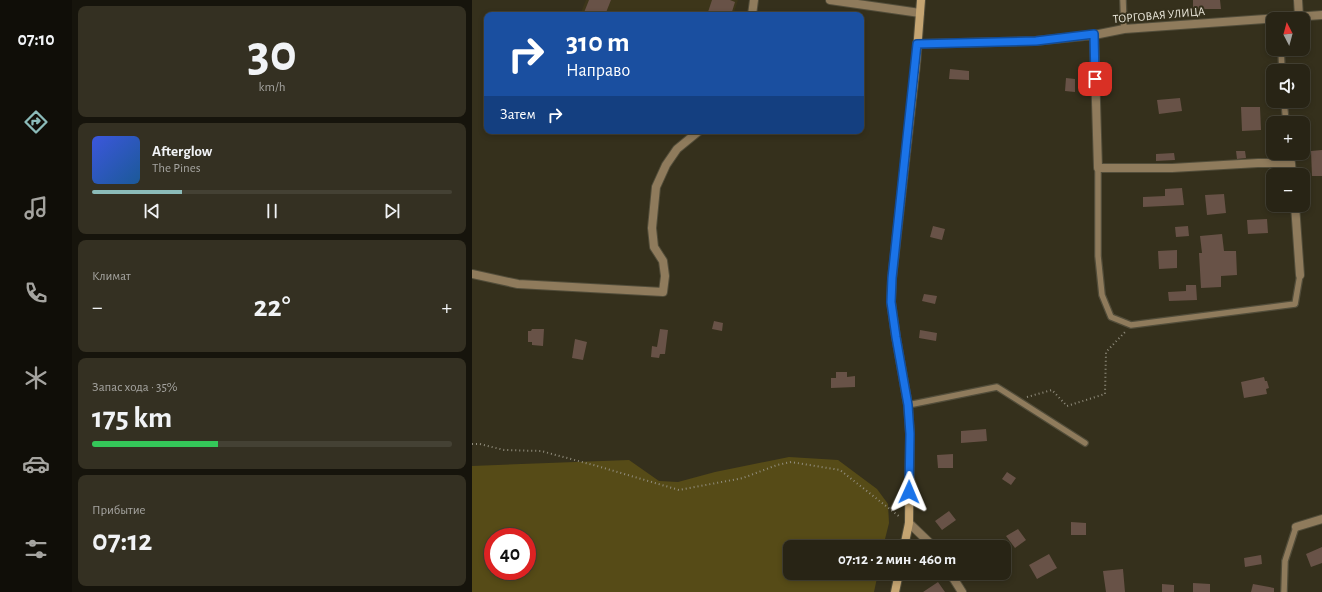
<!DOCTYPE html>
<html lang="ru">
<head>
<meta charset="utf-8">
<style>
  body { margin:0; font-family:"Alegreya Sans",sans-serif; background:#343022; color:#f1f3f6; height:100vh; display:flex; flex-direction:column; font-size:15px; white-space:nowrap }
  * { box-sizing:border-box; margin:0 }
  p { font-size:13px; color:#a5a4a0 }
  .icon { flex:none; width:22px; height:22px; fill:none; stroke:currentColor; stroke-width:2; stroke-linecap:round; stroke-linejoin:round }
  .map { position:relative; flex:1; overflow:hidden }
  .details { display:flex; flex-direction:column; gap:6px; padding:6px; background:#16140c; width:400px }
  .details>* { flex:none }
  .banner { position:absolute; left:12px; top:12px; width:380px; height:122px; border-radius:8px; box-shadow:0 2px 6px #0003,0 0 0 1px #444134; background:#1a4fa0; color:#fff; overflow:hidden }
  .needle { width:26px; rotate:354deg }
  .controls { position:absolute; left:794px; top:12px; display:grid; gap:8px }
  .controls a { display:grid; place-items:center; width:44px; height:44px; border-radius:8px; background:#282415; box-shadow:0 2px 6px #0003,0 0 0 1px #444134; font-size:20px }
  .speed { position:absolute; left:12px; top:528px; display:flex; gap:8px; font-size:20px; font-weight:700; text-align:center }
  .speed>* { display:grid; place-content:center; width:52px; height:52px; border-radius:50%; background:#282415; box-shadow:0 2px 6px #0003,0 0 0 1px #444134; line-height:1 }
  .speed .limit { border:6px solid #d22; background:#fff; color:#111 }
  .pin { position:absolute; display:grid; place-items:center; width:34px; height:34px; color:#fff; margin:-17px; border-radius:8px; box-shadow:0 2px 6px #0006 }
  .me { position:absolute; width:44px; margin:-22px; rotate:1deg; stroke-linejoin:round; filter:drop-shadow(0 0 3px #0008) }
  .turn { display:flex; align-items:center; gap:14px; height:84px; padding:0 16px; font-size:18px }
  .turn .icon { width:52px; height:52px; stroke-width:2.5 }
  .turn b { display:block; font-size:28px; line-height:34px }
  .then { display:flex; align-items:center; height:38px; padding:0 16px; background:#0003; gap:8px; font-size:15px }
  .big { font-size:30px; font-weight:700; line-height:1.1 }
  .details .card { flex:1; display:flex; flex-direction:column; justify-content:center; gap:6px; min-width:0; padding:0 14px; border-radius:8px; background:#343022 }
  .details .dial { align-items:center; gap:0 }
  .dial b { font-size:52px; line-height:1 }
  .song { display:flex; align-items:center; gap:12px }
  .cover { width:48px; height:48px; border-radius:6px; background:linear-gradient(135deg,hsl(230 70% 55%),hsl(210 70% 35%)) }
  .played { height:4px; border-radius:2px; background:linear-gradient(90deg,#8bbbb9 25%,#444134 25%) }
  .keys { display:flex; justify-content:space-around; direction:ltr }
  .heat { display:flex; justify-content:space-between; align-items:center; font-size:22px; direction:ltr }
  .charge { height:6px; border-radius:3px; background:linear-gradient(90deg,#34c759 35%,#444134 0) }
  .trip { position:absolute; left:311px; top:540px; width:228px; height:40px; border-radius:8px; background:#282415; box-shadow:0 2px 6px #0003,0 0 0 1px #444134; font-weight:700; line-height:40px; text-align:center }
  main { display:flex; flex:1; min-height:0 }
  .dock { display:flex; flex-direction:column; width:72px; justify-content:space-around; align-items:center; background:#100e08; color:#a5a4a0 }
  .dock .icon { width:28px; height:28px }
  .dock .selected { color:#8bbbb9 }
  .dock b { font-size:18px; color:#f1f3f6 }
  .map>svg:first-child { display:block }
  .built { fill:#3d361a }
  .green { fill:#564b17; fill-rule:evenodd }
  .building { fill:#685247 }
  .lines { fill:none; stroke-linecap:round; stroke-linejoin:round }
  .lane-casing { stroke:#524d3a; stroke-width:8 }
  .street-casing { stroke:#524d3a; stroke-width:10 }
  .secondary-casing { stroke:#524d3a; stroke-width:10 }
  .path { stroke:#918d7d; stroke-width:2; stroke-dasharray:1 3; stroke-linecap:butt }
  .lane { stroke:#8f7b5c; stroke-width:5.5 }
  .street { stroke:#8f7b5c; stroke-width:8 }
  .secondary { stroke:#c5a572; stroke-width:8 }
  .route-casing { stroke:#114b97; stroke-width:10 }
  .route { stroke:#1a73e8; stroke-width:7 }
  .labels { text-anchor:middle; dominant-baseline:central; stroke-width:4; stroke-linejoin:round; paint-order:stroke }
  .street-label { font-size:12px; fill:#eae7da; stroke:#35301c }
</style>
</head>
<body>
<main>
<nav class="dock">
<b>07:10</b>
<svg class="icon selected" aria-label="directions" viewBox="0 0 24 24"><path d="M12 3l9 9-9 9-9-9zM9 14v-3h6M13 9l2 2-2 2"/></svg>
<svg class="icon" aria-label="music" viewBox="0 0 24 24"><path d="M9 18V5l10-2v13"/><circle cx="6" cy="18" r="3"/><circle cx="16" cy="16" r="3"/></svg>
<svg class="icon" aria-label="phone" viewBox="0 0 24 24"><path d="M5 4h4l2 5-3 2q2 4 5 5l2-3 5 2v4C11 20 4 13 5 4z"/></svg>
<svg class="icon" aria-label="climate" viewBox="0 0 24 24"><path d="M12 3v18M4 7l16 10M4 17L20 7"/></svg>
<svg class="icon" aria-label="car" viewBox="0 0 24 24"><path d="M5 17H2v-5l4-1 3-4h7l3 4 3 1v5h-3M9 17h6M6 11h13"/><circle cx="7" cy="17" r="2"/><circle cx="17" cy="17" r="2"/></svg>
<svg class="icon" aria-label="filters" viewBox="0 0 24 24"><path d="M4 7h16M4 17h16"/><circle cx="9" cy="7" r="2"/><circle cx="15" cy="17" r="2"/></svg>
</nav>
<section class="details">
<div class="card dial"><b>30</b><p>km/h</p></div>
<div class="card">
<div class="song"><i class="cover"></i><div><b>Afterglow</b><p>The Pines</p></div></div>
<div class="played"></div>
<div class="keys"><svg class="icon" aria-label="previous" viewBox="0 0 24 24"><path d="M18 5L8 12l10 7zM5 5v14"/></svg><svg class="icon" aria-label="pause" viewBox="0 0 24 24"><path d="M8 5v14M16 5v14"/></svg><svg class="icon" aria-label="next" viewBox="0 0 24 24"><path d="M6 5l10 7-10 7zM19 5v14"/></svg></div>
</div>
<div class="card"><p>Климат</p>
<div class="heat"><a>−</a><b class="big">22°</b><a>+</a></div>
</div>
<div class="card"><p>Запас хода · 35%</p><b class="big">175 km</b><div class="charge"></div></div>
<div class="card"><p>Прибытие</p><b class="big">07:12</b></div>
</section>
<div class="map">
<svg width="850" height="592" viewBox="0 0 850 592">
  <rect width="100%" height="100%" fill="#35301c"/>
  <path class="built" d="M114,0H266L261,15H108Z"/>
  <path class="green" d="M317,457L366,460L405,489L416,504L417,523L411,547H318V573H406L402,592H0V466L157,460L187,481L206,482L243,472ZM21,537H55V571H21Z"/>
  <path class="building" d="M117,0H139L133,15H111Z
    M240,0H258L263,2L259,15H235Z
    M721,0H748L749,9H721Z
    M478,69L497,71V80L477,79Z
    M594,78L603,79V92L593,91Z
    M708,98L710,111L687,114L685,100Z
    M769,107H788L789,130L770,131Z
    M850,150V176H840L839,151Z
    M764,151H773L774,158L765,159Z
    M702,153L703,160L684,161V154Z
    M710,188L712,205L671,207V197L693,196V189Z
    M752,194L754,213L735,215L733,195Z
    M795,219L796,233L776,234L775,220Z
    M461,226L473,229L470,240L458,237Z
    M716,226L717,236L704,237L703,227Z
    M750,234L752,251H764L765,275L749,276V287L729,288L727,253H730L728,236Z
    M705,250V268L687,269L686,251Z
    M714,285H724L725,300L697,301L696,292L714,291Z
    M452,294L465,296L463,304L450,301Z
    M242,321L251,323L250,331L240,329Z
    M60,329H72L71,346L60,345V342H56V331H59Z
    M188,329L196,330L193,354H188L187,358L179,357L180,346L185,347Z
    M448,330L465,333L464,341L447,338Z
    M103,339L115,342L111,360L100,358Z
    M364,372H375V377L383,376V387L359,388V378H364Z
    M792,377L793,381H795L797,388L794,389L795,394L772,398L769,382Z
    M514,429L515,441L489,443V431Z
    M481,454V468H466L465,455Z
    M535,472L544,478L539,485L530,479Z
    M477,511L484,520L470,530L463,521Z
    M599,522L614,523V535H599Z
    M546,529L554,540L543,548L534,536Z
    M850,547V563L839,567L834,554Z
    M577,554L585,568L565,579L557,565Z
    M789,555L790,564L773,567L772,558Z
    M651,569L653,592H634L631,571Z
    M466,582L473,592H451Z
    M721,583L738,584V592H721Z
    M690,584L702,585V592H690Z
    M781,584L802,588V592H779Z"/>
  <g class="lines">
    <g class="lane-casing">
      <path id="lane" d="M651,0L652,29
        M809,49L810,71
        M812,101L814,123
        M626,168V256L630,295L639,317L659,325L823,304L828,275
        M436,405L525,387L613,443
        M812,592L813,561L824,527"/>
    </g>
    <g class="street-casing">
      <path id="street" d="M358,0L448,13
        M826,0L827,17
        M280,15L282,0
        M622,35L626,168H700L786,163H819L820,175
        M445,44L563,41L622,35L652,29L850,15
        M823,205L828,275
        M0,274L46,284L191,292L193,276L191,261L182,247L180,228L184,187L194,165L205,149L227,131
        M437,523L462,547
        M824,527L850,519
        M478,573L490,592"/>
    </g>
    <g class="secondary-casing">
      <path id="secondary" d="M432,547L437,523L438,434L436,405L424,337L419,302L420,279L444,64L449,0
        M423,592L427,573"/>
    </g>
    <path class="path" d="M555,397L580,390L595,406L633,394L634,352L654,331
      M0,444H8L32,450L69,451L125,466L207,490L271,478L305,465L319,462L368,470L428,517"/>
    <use href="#lane" class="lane"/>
    <use href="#street" class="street"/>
    <use href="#secondary" class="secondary"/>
  </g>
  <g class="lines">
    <g class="route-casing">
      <path id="route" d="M437,492L438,434L436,405L424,337L419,302L420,278L445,44L564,41L622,34L623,79"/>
    </g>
    <use href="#route" class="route"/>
  </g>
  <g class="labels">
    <g class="street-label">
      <text transform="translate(687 15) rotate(-5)">ТОРГОВАЯ УЛИЦА</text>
    </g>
  </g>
</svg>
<div class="controls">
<a><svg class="needle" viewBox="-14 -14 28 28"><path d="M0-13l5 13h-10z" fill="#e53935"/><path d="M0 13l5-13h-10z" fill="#a5a4a0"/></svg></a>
<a><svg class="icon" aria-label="sound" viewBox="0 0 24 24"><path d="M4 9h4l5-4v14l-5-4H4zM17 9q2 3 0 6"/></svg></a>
<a>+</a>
<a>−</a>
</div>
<div class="speed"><div class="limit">40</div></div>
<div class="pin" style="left:623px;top:79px;background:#d93025"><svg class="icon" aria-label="arrive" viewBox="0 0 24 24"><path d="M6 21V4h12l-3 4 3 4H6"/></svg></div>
<svg class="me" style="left:437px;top:492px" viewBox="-20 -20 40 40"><path d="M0-17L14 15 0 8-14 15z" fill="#1a73e8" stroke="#fff" stroke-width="4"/></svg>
<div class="trip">07:12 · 2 мин · 460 m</div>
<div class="banner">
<div class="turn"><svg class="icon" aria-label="right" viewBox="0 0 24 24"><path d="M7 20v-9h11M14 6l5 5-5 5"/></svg><div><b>310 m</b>Направо</div></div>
<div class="then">Затем<svg class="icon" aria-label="right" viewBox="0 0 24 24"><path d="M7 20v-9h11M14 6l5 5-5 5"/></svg></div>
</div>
</div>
</main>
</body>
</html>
